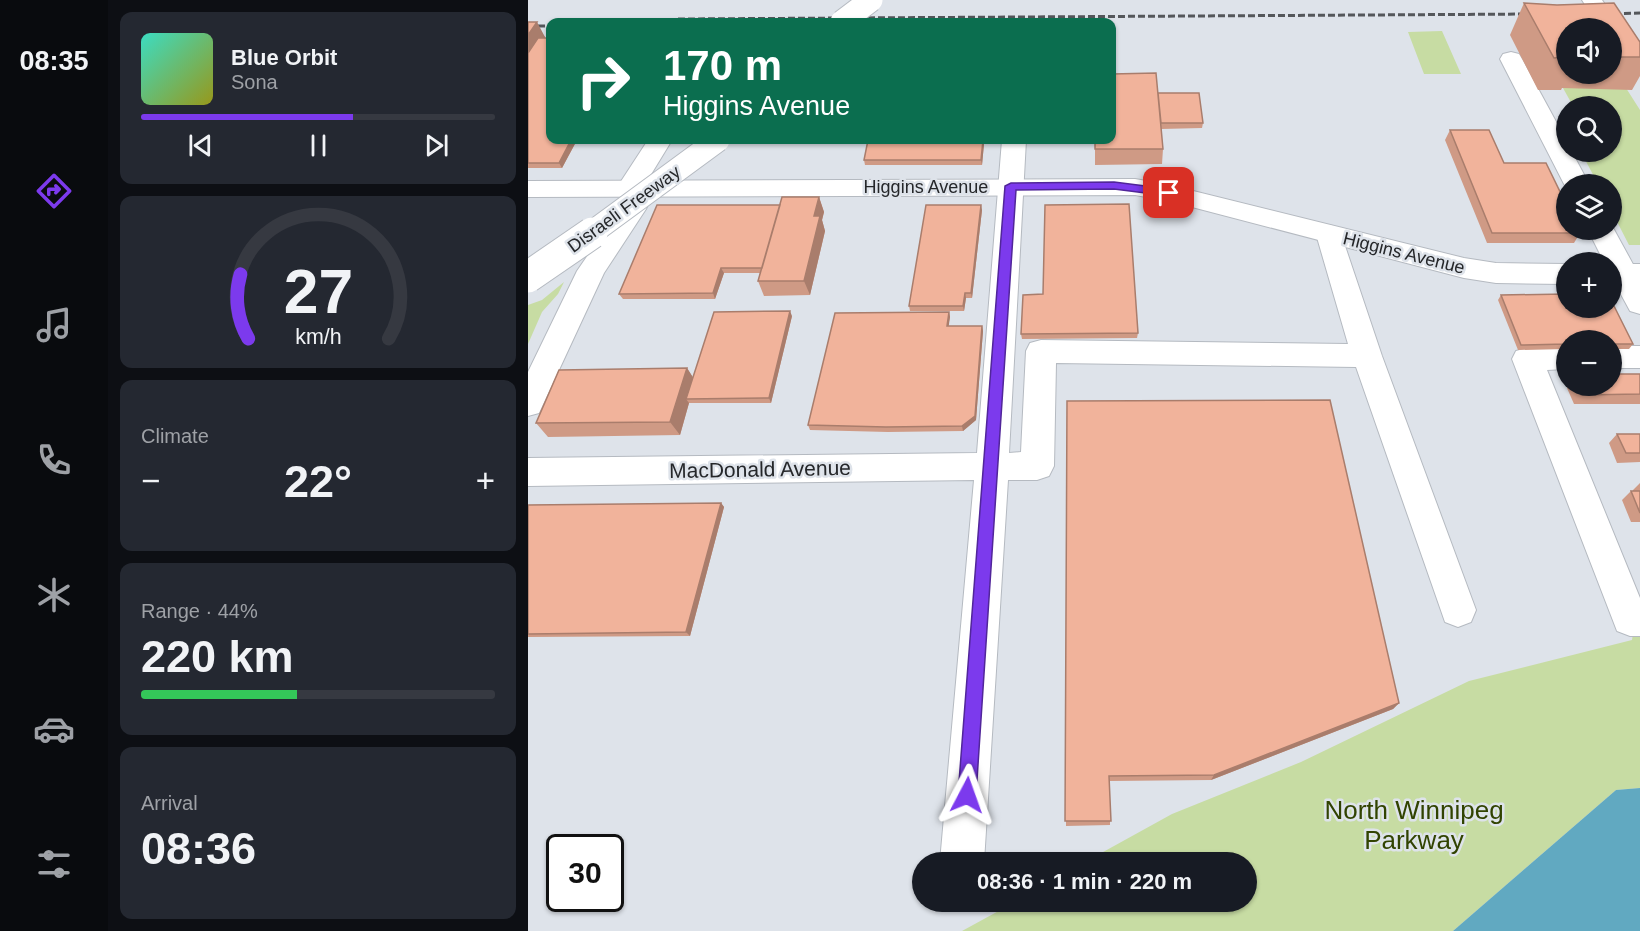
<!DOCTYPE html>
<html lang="en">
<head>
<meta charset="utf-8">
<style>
  body { margin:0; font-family:Arial,sans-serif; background:#242831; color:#f1f3f6; height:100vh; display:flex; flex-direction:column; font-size:22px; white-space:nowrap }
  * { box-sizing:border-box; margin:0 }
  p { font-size:20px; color:#9ea1a6 }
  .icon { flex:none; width:33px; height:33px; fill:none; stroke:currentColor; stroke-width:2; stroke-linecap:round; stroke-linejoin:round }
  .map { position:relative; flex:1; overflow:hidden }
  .side { display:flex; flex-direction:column; gap:12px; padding:12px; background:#0d0f14; width:420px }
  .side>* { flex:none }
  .hud { position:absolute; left:18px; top:18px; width:570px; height:126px; border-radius:12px; box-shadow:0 2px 4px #0004; background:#0b6e4f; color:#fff; overflow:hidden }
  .fabs { position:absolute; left:1028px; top:18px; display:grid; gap:12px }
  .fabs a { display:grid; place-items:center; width:66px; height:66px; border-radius:50%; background:#171b24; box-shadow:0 2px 4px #0004; font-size:30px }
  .speed { position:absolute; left:18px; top:834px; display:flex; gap:12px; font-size:30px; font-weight:700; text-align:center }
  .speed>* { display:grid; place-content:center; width:78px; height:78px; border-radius:50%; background:#171b24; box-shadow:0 2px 4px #0004; line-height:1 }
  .speed .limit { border:3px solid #111; border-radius:9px; background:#fff; color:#111 }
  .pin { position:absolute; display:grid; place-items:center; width:51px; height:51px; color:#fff; margin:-26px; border-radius:12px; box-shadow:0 3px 9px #0006 }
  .me { position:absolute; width:66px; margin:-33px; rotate:4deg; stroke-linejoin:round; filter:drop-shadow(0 0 4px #0008) }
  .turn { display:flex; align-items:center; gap:21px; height:126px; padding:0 18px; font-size:27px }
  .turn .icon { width:78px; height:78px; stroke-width:2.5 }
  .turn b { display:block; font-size:42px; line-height:51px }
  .big { font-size:45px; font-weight:700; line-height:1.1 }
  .side .tile { flex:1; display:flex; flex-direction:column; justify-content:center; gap:9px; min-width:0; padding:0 21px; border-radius:12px; background:#242831 }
  .side .dial { align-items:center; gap:0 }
  .dial svg { height:156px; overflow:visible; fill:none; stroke:#363941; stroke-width:7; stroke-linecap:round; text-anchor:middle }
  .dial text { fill:#f1f3f6; stroke:none }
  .song { display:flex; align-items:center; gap:18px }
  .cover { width:72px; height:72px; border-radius:9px; background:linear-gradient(135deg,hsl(170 70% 55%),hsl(60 70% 35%)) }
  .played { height:6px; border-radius:3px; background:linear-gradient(90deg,#7c3aed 60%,#363941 60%) }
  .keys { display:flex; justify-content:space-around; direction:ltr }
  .heat { display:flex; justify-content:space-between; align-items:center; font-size:33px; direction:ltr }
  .charge { height:9px; border-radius:4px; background:linear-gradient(90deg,#34c759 44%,#363941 0) }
  .trip { position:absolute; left:384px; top:852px; width:345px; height:60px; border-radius:30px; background:#171b24; box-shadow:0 2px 4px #0004; font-weight:700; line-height:60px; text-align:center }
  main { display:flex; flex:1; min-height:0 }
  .menu { display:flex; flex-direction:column; width:108px; justify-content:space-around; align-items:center; background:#090b0e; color:#9ea1a6 }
  .menu .icon { width:42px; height:42px }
  .menu .on { color:#7c3aed }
  .menu b { font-size:27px; color:#f1f3f6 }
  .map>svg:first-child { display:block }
  .green { fill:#c7dca3 }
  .water { fill:#61a9c1 }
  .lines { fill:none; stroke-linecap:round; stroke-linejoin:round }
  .minor-casing { stroke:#b5bac1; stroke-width:2 }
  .major-casing { stroke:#b5bac1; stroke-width:2 }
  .minor { fill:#fff; fill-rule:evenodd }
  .major { fill:#fff; fill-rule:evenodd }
  .rail { stroke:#54575b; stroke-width:3; stroke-dasharray:7 3; stroke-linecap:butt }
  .major-bridge-far1-casing { stroke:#b5bac1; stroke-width:25; stroke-linecap:butt }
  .major-bridge-casing { stroke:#b5bac1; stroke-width:33; stroke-linecap:butt }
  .major-bridge-far1 { stroke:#fff; stroke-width:23 }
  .major-bridge { stroke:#fff; stroke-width:31 }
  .wall { fill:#cf9a85; fill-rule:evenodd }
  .shaded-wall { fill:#a97d6c }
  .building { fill:#f1b39b; stroke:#a97d6c; stroke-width:1.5 }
  .route { fill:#7c3aed; stroke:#51269a; stroke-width:1.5 }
  .labels { text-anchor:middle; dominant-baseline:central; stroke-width:5; stroke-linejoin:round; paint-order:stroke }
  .far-street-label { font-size:18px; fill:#25272a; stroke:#dee3ea }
  .street-label { font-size:21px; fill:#25272a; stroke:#dee3ea }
  .near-park-label { font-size:26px; fill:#314301; stroke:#dee3ea }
</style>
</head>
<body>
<main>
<nav class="menu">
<b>08:35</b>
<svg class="icon on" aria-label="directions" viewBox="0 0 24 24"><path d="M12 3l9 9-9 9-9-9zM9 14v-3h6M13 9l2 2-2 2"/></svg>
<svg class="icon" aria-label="music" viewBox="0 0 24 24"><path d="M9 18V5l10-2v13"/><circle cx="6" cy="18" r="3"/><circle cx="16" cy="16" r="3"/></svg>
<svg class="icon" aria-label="phone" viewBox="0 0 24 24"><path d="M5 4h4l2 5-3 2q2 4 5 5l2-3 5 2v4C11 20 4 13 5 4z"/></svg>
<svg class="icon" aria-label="climate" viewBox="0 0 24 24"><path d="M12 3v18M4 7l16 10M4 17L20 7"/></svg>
<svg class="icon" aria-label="car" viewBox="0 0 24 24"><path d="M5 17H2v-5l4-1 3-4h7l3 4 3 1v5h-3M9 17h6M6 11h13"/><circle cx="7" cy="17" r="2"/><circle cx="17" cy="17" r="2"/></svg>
<svg class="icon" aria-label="filters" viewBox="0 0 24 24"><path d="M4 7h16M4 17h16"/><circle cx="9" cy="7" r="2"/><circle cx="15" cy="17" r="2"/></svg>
</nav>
<section class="side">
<div class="tile">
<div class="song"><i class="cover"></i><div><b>Blue Orbit</b><p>Sona</p></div></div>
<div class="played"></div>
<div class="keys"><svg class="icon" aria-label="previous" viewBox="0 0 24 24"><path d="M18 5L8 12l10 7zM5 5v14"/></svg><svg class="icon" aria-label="pause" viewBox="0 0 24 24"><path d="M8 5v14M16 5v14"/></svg><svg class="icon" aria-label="next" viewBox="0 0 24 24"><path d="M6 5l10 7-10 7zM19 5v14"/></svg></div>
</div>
<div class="tile dial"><svg viewBox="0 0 100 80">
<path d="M14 69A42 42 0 1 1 86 69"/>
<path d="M14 69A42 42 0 0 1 10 36" stroke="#7c3aed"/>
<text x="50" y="56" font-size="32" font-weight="700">27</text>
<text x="50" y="72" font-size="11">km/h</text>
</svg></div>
<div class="tile"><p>Climate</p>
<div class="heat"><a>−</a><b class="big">22°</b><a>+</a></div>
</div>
<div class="tile"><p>Range · 44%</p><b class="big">220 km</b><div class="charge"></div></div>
<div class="tile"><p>Arrival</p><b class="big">08:36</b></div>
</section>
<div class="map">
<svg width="1112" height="931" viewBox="0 0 1112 931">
  <rect width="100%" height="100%" fill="#dee3ea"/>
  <path class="green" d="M914,31L933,74H896L880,32Z
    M1035,88H1098L1112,110V245H1101L1083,210V184H1070L1053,152H1083V106H1045Z
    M36,282L30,294L14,312L0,344V305L14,300Z
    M1108,614H1112V788L1088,790L925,931H434L487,902H718V862H557L644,814L773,762L941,681L1104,640Z"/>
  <path class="water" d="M1112,788V931H925L1088,790Z"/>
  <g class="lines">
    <g class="minor-casing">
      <path id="minor" d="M1054,0H1074L1093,28L1090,33L1083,34V28H1072Z
        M983,52L991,54L994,59L1038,140V152H1044L1061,184H1038V187L1036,184L972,59L975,54Z
        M120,140H144L119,181L123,182L127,188L118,209L76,273L11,413L0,416V372L49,271L93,207L97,196L92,195L88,189Z
        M474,140H498L481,453L493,452L498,351L502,343L513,340L820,344L788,234L791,228L801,225L811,228L854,356L948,610L943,622L930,627L917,622L828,367L528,363L526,466L521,476L509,480H480L456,862H412L446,480L0,486V458L449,453Z
        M1083,224L1112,277V314L1102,311L1083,276V262H1076L1060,230H1083Z
        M1083,346H1112V368H1083Z
        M1038,347V369L1019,370L1112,598V636H1102L1089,631L984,359L988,351L999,348Z"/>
    </g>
    <g class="major-casing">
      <path id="major" d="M607,179L641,185L936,258L968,263L1038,264V284L968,283L936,278L641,201L607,195L0,197V181Z
        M1083,264H1112V284H1083Z"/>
    </g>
    <use href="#minor" class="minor"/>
    <use href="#major" class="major"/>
    <path class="rail" d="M1076,14L1112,13
      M150,19L1007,14
      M0,26H22"/>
    <g class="major-bridge-far1-casing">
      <path id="major-bridge-far1" d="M314,22L343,0
        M62,234L190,140"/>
    </g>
    <g class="major-bridge-casing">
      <path id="major-bridge" d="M0,277L64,233"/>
    </g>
    <use href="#major-bridge-far1" class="major-bridge-far1"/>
    <use href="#major-bridge" class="major-bridge"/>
  </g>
  <path class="wall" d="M996,3L1029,5L1086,3L1112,42V76L1104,90L1034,88L1033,90H1010L982,35ZM1038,28H1083V74H1038Z
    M0,22L17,37L22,140H49L34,168H0Z
    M630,93L675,123L674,128L633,129L635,149L634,164L567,165V140H584Z
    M922,130L976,163L1052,233L1046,243H959L917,140Z
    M340,140H470V143L456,144L454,165H337L336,160Z
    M291,197L296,212L294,220L297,231L282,295L236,296L230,281L232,273H196L187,299H95L91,294Z
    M454,210L444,298H438L436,311H382L381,306Z
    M515,294L610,333L609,338L494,339L493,334Z
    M973,295L1105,344L1101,349H1083V340H1038V349L990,350L970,300Z
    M421,312L422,317L420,326H454L455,331L448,420L435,431L360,432L282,430L280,425Z
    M264,316L243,403H161L152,435L20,437L8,423L159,368L165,378Z
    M1112,374V404H1046L1039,388L1041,386H1083Z
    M539,401L871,703L865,709L683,780L582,781V825L538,826Z
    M1089,434H1112V462L1089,463L1081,443Z
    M1112,483V522H1103L1094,500L1103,491H1105V490Z
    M193,503L196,507L162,636L0,637V505Z"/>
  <path class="shaded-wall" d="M9,22L17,37L0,63V35Z
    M43,140H49L34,168L31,163Z
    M455,140L456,144L454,165L453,160Z
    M291,197L296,212L294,220L297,231L282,295L276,281L286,216Z
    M453,205L454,210L444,298L443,293Z
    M193,268L196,273L187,299L185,293Z
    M437,293L438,298L436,311L435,306Z
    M262,311L264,316L243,403L241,398Z
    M421,312L422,317L420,331L419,326Z
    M454,326L455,331L448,420L435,431L434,426Z
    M159,368L168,382L158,399L161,403L152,435L142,422Z
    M193,503L196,507L162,636L158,632Z
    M871,703L865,709L683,780L686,775Z"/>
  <path class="building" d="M996,3L1029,5L1086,3L1112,42V57H1083V28H1038V57L1026,58Z
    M0,22H9L0,35Z
    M10,38H22V140H43L31,163H0V53Z
    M628,73L635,149H567V140H584V74Z
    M630,93H671L675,123H633Z
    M922,130H961L976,163H1018L1038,204V230H1051L1052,233H964Z
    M340,140H455L453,160H336Z
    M254,197H291L286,216H292L276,281H230Z
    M601,204L610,333L493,334L495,295L515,294L517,205Z
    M129,205H252L234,268H193L185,293L91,294Z
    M398,205H453L443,293H437L435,306H381Z
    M1038,294V308H1083V300L1105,344H1083V340H1038V344L993,345L973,295Z
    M262,311L241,398L158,399L186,312Z
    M421,312L419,326H454L447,416L434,426L358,427L280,425L307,313Z
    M159,368L142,422L8,423L31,370Z
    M1083,374H1112V394L1053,395L1049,386H1083Z
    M802,400L871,703L686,775L581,776L583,821H537L539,401Z
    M1089,434H1112V453H1098Z
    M1103,491H1112V513Z
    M193,503L158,632L0,634V505Z"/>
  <path class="route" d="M586,182L641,189L646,193L641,196L586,189L488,190L448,795L445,801L439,803L433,801L430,795L477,186L483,183Z"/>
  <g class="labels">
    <g class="far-street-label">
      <text x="398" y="187">Higgins Avenue</text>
      <text transform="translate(96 209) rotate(-36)">Disraeli Freeway</text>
      <text transform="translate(876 253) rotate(14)">Higgins Avenue</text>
    </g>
    <g class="street-label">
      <text transform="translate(232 469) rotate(-1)">MacDonald Avenue</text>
    </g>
    <g class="near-park-label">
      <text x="886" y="810">North Winnipeg<tspan x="886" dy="30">Parkway</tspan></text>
    </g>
  </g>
</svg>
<div class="fabs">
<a><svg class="icon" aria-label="sound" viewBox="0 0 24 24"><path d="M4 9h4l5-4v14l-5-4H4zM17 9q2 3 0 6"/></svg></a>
<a><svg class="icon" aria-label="search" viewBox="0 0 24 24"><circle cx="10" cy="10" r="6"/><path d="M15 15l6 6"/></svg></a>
<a><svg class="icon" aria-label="layers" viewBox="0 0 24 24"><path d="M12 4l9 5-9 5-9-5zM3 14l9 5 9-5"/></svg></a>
<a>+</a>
<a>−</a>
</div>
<div class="speed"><div class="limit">30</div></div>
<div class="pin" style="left:641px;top:193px;background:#d93025"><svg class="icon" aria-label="arrive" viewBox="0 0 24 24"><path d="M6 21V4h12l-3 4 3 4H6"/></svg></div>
<svg class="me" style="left:439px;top:795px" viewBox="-20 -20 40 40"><path d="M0-17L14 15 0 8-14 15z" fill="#7c3aed" stroke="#fff" stroke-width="4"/></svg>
<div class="trip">08:36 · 1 min · 220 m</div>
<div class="hud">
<div class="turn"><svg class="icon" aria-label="right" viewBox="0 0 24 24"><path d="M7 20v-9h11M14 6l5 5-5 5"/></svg><div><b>170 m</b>Higgins Avenue</div></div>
</div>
</div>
</main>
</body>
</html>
